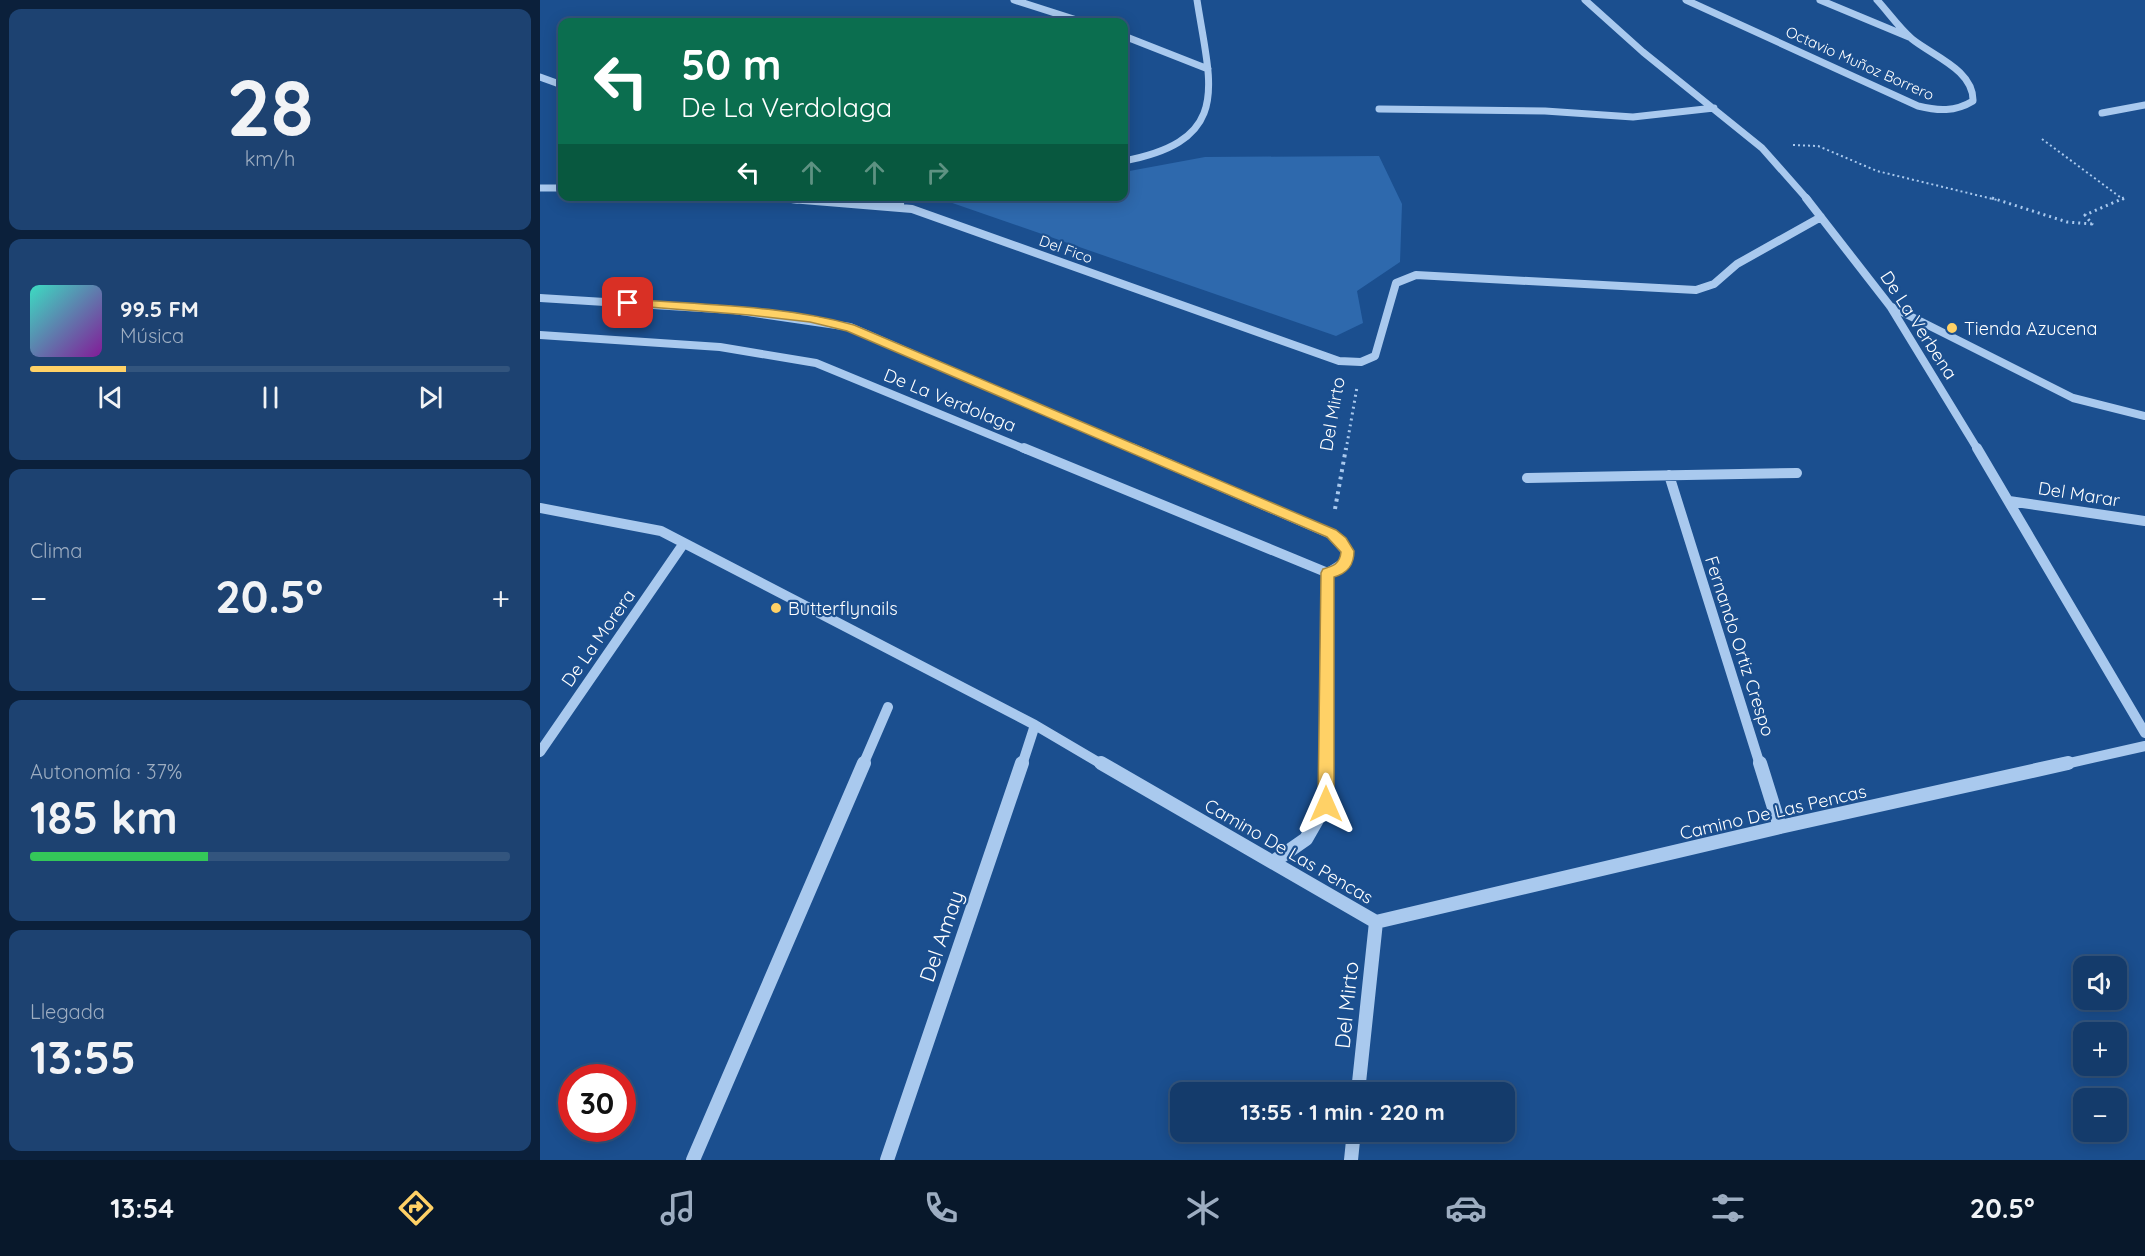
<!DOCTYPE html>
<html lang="es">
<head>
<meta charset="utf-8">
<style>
  body { margin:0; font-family:Quicksand,sans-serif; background:#1d4271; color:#f1f3f6; height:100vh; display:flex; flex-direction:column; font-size:22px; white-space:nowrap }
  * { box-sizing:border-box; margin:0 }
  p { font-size:20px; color:#9dadc1 }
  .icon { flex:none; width:33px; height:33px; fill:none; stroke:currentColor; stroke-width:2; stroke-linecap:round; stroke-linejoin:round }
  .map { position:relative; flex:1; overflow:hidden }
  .sheet { display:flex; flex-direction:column; gap:9px; padding:9px; background:#0b203b; width:540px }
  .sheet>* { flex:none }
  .guide { position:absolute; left:18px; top:18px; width:570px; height:183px; border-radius:12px; box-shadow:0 3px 15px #0003,0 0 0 2px #33557e; background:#0b6e4f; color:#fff; overflow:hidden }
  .controls { position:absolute; left:1533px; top:956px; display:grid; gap:12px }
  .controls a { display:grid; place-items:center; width:54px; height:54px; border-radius:12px; background:#143b6b; box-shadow:0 3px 15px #0003,0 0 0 2px #33557e; font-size:30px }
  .speed { position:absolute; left:18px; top:1064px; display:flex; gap:12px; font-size:30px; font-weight:700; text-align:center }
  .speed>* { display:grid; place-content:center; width:78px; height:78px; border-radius:50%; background:#143b6b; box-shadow:0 3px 15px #0003,0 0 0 2px #33557e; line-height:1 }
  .speed .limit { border:9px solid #d22; background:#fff; color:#111 }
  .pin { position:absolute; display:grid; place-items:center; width:51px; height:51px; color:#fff; margin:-26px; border-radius:12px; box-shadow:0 3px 9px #0006 }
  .me { position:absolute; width:66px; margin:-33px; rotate:0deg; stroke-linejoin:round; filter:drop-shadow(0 0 4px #0008) }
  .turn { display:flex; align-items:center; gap:21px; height:126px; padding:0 24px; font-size:27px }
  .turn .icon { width:78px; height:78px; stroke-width:2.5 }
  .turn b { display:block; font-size:42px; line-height:51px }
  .lanes { display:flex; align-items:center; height:57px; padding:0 24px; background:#0003; justify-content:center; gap:30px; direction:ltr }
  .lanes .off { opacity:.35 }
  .big { font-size:45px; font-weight:700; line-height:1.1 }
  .sheet .tile { flex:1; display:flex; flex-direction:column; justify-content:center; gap:9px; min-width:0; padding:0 21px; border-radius:12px; background:#1d4271 }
  .sheet .dial { align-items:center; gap:0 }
  .dial b { font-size:78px; line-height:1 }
  .song { display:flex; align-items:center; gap:18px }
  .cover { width:72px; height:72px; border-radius:9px; background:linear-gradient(135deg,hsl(170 70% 55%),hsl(290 70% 35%)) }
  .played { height:6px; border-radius:3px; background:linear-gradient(90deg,#ffd166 20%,#33557e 20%) }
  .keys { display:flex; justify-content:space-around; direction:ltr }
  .heat { display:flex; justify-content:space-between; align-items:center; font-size:33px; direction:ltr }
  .charge { height:9px; border-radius:4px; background:linear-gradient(90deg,#34c759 37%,#33557e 0) }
  .trip { position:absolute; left:630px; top:1082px; width:345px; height:60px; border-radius:12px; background:#143b6b; box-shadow:0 3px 15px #0003,0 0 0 2px #33557e; font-weight:700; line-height:60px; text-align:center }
  .tab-bar { display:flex; height:96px; justify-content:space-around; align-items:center; background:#08182b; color:#9dadc1 }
  .tab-bar .icon { width:42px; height:42px }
  .tab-bar .selected { color:#ffd166 }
  .tab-bar b { font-size:27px; color:#f1f3f6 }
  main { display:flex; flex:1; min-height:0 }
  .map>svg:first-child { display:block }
  .green { fill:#2e69ad }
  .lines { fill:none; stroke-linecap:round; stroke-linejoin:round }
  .path-far2 { stroke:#a9c9ee; stroke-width:2; stroke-dasharray:2 3; stroke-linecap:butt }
  .path-far1 { stroke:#a9c9ee; stroke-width:3; stroke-dasharray:2 4; stroke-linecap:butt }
  .path { stroke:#a9c9ee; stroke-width:4; stroke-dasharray:3 4.5; stroke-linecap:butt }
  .minor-far3 { stroke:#a9c9ee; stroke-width:7 }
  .minor-far2 { stroke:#a9c9ee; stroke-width:8 }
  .minor-far1 { stroke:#a9c9ee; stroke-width:10 }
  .minor { stroke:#a9c9ee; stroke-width:14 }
  .route { fill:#ffd166; stroke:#a68842; stroke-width:1.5 }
  .poi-dot { fill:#ffd166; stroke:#1b4f8f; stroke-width:2 }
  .labels { text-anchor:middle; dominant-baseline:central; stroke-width:4.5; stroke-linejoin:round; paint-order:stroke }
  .far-street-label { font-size:15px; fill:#fff; stroke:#1b4f8f }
  .street-label { font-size:18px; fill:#fff; stroke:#1b4f8f }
  .poi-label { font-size:18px; fill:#fff; stroke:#1b4f8f; text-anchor:start }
  .near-street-label { font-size:21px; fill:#fff; stroke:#1b4f8f }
</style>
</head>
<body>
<main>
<section class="sheet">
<div class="tile dial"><b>28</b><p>km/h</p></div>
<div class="tile">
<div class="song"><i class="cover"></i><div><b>99.5 FM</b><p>Música</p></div></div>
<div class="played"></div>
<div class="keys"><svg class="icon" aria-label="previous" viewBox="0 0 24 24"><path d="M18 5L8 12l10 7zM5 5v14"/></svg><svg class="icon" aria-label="pause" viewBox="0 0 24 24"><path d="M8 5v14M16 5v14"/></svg><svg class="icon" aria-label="next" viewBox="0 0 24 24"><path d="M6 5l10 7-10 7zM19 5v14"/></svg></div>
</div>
<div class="tile"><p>Clima</p>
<div class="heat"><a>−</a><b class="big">20.5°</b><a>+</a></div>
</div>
<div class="tile"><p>Autonomía · 37%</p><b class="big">185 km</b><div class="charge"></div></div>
<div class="tile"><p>Llegada</p><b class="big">13:55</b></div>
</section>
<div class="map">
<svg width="1605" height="1160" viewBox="0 0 1605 1160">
  <rect width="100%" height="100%" fill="#1b4f8f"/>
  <path class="green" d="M839,156L862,204L860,262L817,291L823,323L796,336L395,197L584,196V172L665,157Z"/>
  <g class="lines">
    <path class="path-far2" d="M1502,139L1584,200
      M1253,145L1278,146L1337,171L1457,200"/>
    <path class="path-far1" d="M1452,198L1527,222L1552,224L1545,215L1584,198
      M806,450L817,387"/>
    <path class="path" d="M795,509L806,448"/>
    <path class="minor-far3" d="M474,0L543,22
      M1045,0L1103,52L1222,148L1268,200
      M1146,0L1378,106C1398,111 1415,112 1433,101C1434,70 1393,56 1372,39C1359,28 1349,13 1337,0
      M1280,0L1369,37
      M584,36L668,69
      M0,77L22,85
      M839,109L1005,111L1093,117L1174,108
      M1562,113L1605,105
      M584,161C694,140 670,85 657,0
      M0,188H22
      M214,196L257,200
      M341,196L349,200"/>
    <path class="minor-far2" d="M239,198L372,209L799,361L821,362L835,356L856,283L876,275L1156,290L1174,284L1197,264L1281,217
      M346,198L360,204
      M1266,198L1350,306L1438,450
      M0,298L194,310L310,327L595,450
      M1350,306L1533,398L1605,416
      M0,335L180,347L276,363L487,450"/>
    <path class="minor-far1" d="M484,448L788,573
      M592,448L791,534L806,551L807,561L788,573L786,765
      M1437,448L1605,733
      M1129,475L1220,765
      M987,478L1257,473
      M1469,501L1605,521
      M0,508L121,531L495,725L563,765
      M0,752L144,543
      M323,765L348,707
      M482,765L495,725
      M1521,765L1605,746"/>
    <path class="minor" d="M561,763L836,922L1240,827L1528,763
      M1220,763L1240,827
      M733,862L766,839L786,804V763
      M818,1092L836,922
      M153,1160L324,763
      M347,1160L482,763
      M811,1160L814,1131"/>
  </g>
  <path class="route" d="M88,299C163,305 241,305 314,325L796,530L806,538L814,551C814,565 808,573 794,577V804L791,810L786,812L780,810L778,804L781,573L783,569C793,566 800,564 801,552L787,537L307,331L270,322L209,315L84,305L83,303Z"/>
  <g class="poi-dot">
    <circle cx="1412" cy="328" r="6"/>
    <circle cx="236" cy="608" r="6"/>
  </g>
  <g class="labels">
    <g class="far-street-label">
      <text transform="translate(1320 63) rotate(24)">Octavio Muñoz Borrero</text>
      <text transform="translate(526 249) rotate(20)">Del Fico</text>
    </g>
    <g class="street-label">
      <text transform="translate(1379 325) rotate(57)">De La Verbena</text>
      <text transform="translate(410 400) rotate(22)">De La Verdolaga</text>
      <text transform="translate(792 414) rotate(-80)">Del Mirto</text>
      <text transform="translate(1539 494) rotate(9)">Del Marar</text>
      <text transform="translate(58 638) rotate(-55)">De La Morera</text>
      <text transform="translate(1200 646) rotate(72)">Fernando Ortiz Crespo</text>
      <text transform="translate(1233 812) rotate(-13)">Camino De Las Pencas</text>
      <text transform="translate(749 851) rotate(30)">Camino De Las Pencas</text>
    </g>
    <g class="poi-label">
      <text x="1424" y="328">Tienda Azucena</text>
      <text x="248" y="608">Butterflynails</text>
    </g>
    <g class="near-street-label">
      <text transform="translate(401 936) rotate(-71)">Del Amay</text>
      <text transform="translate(806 1005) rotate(-84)">Del Mirto</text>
    </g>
  </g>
</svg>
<div class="controls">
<a><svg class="icon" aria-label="sound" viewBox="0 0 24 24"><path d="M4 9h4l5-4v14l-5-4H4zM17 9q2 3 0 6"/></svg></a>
<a>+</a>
<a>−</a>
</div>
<div class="speed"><div class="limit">30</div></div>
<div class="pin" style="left:88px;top:303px;background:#d93025"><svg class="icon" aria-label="arrive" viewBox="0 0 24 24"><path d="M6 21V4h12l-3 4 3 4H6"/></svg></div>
<svg class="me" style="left:786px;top:804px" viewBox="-20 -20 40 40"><path d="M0-17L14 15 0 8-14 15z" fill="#ffd166" stroke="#fff" stroke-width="4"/></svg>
<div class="trip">13:55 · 1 min · 220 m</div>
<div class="guide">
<div class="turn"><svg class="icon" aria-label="left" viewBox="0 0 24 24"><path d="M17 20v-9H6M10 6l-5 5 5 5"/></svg><div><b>50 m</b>De La Verdolaga</div></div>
<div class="lanes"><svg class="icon" aria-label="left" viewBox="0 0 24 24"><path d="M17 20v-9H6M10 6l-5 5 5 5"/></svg><svg class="icon off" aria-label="ahead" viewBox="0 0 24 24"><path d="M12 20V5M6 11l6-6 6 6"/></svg><svg class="icon off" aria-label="ahead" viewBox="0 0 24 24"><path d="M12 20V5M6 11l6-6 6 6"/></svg><svg class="icon off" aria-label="right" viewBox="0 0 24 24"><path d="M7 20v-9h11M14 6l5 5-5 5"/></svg></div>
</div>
</div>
</main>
<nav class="tab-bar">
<b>13:54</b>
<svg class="icon selected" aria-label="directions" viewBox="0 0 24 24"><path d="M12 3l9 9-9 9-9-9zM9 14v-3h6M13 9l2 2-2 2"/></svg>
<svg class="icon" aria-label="music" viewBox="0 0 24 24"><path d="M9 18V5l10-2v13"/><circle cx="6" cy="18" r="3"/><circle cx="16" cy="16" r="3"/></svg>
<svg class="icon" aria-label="phone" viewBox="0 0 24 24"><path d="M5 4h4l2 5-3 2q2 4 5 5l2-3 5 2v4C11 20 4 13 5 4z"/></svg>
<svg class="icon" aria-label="climate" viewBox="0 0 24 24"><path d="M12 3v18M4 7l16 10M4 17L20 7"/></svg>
<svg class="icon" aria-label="car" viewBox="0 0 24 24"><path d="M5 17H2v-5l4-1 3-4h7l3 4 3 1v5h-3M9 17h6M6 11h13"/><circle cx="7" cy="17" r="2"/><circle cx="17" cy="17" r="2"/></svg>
<svg class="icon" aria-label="filters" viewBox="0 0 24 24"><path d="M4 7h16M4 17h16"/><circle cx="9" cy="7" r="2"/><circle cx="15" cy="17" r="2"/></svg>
<b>20.5°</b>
</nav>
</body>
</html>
